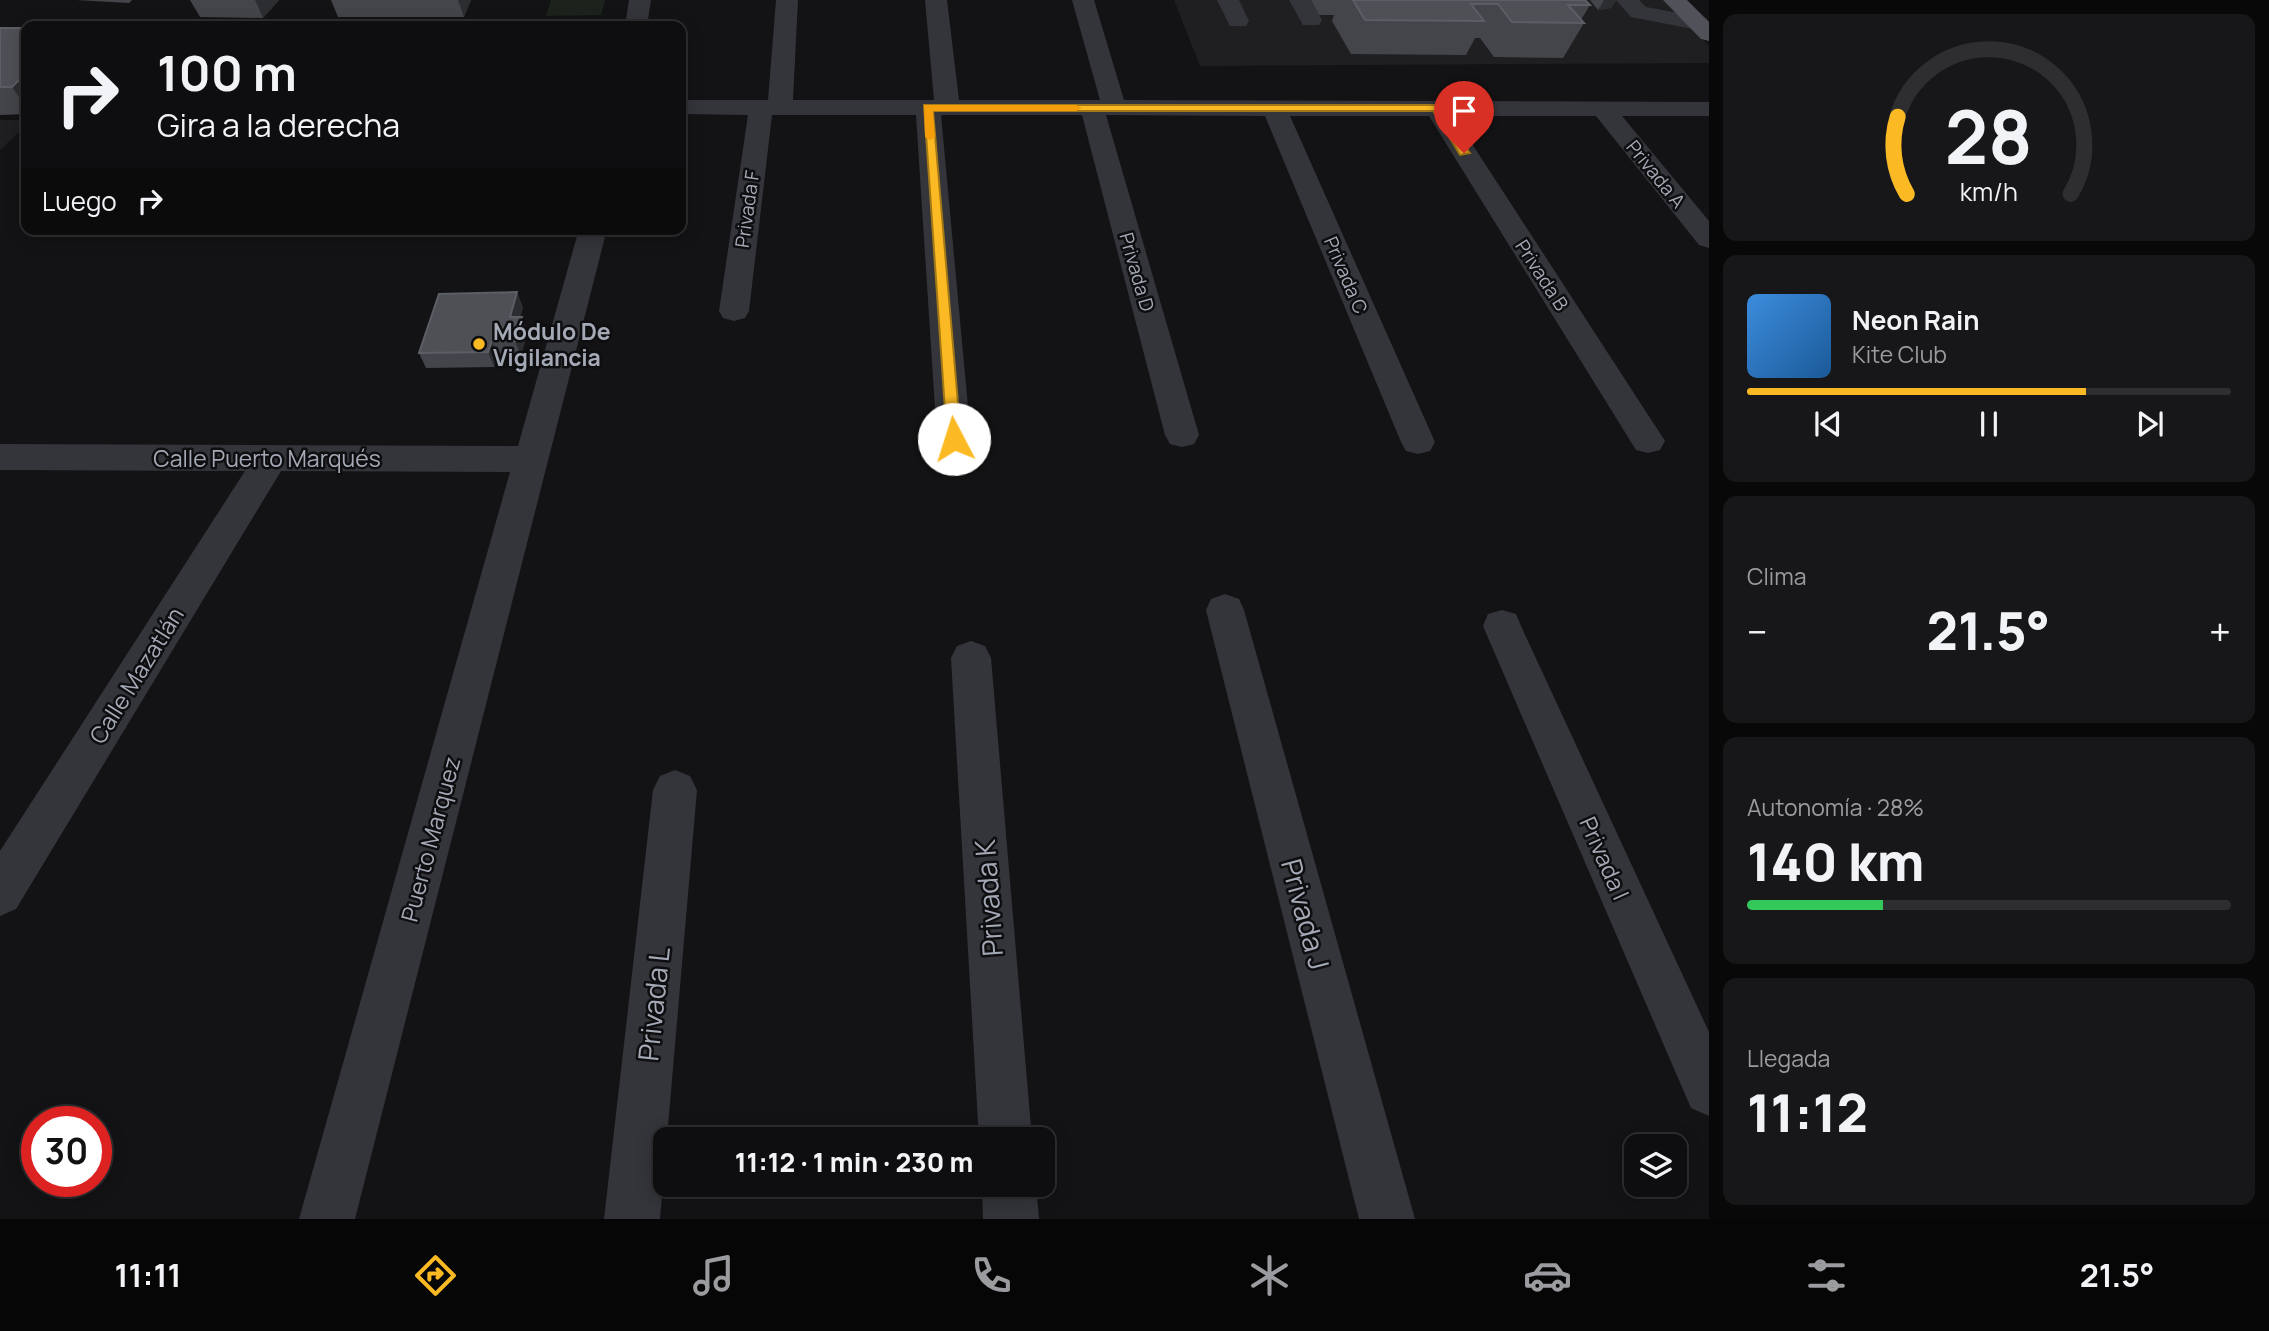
<!DOCTYPE html>
<html lang="es">
<head>
<meta charset="utf-8">
<style>
  body { margin:0; font-family:Manrope,sans-serif; background:#171719; color:#f1f3f6; height:100vh; display:flex; flex-direction:column; font-size:26px; white-space:nowrap }
  * { box-sizing:border-box; margin:0 }
  p { font-size:23px; color:#9b9c9f }
  .icon { flex:none; width:38px; height:38px; fill:none; stroke:currentColor; stroke-width:2; stroke-linecap:round; stroke-linejoin:round }
  .map { position:relative; flex:1; overflow:hidden }
  .side { display:flex; flex-direction:column; gap:14px; padding:14px; background:#080809; width:560px }
  .side>* { flex:none }
  .guide { position:absolute; left:21px; top:21px; width:665px; height:214px; border-radius:14px; box-shadow:0 4px 18px #0003,0 0 0 2px #2e2e30; background:#0e0e10; color:#f1f3f6; overflow:hidden }
  .tools { position:absolute; left:1624px; top:1134px; display:grid; gap:14px }
  .tools a { display:grid; place-items:center; width:63px; height:63px; border-radius:14px; background:#0e0e10; box-shadow:0 4px 18px #0003,0 0 0 2px #2e2e30; font-size:35px }
  .speed { position:absolute; left:21px; top:1106px; display:flex; gap:14px; font-size:35px; font-weight:700; text-align:center }
  .speed>* { display:grid; place-content:center; width:91px; height:91px; border-radius:50%; background:#0e0e10; box-shadow:0 4px 18px #0003,0 0 0 2px #2e2e30; line-height:1 }
  .speed .limit { border:10px solid #d22; background:#fff; color:#111 }
  .pin { position:absolute; display:grid; place-items:center; width:60px; height:60px; color:#fff; margin:-72px -30px; border-radius:50% 50% 50% 0; rotate:-45deg; box-shadow:0 0 7px #0007 }
  .pin .icon { rotate:45deg }
  .me { position:absolute; width:77px; margin:-38px; rotate:355deg; stroke-linejoin:round; filter:drop-shadow(0 0 5px #0008) }
  .turn { display:flex; align-items:center; gap:24px; height:147px; padding:0 21px; font-size:32px }
  .turn .icon { width:91px; height:91px; stroke-width:2.5 }
  .turn b { display:block; font-size:49px; line-height:60px }
  .then { display:flex; align-items:center; height:66px; padding:0 21px; background:#0003; gap:14px; font-size:26px }
  .big { font-size:52px; font-weight:800; line-height:1.1 }
  .side .widget { flex:1; display:flex; flex-direction:column; justify-content:center; gap:10px; min-width:0; padding:0 24px; border-radius:14px; background:#171719 }
  .side .dial { align-items:center; gap:0 }
  .dial svg { height:182px; overflow:visible; fill:none; stroke:#2e2e30; stroke-width:7; stroke-linecap:round; text-anchor:middle }
  .dial text { fill:#f1f3f6; stroke:none }
  .song { display:flex; align-items:center; gap:21px }
  .cover { width:84px; height:84px; border-radius:10px; background:linear-gradient(135deg,hsl(210 70% 55%),hsl(210 70% 35%)) }
  .played { height:7px; border-radius:4px; background:linear-gradient(90deg,#fbba24 70%,#2e2e30 70%) }
  .keys { display:flex; justify-content:space-around; direction:ltr }
  .heat { display:flex; justify-content:space-between; align-items:center; font-size:38px; direction:ltr }
  .charge { height:10px; border-radius:5px; background:linear-gradient(90deg,#34c759 28%,#2e2e30 0) }
  .trip { position:absolute; left:653px; top:1127px; width:402px; height:70px; border-radius:14px; background:#0e0e10; box-shadow:0 4px 18px #0003,0 0 0 2px #2e2e30; font-weight:800; line-height:70px; text-align:center }
  .tabs { display:flex; height:112px; justify-content:space-around; align-items:center; background:#060606; color:#9b9c9f }
  .tabs .icon { width:49px; height:49px }
  .tabs .current { color:#fbba24 }
  .tabs b { font-size:32px; color:#f1f3f6 }
  main { display:flex; flex:1; min-height:0 }
  .map>svg:first-child { display:block }
  .built { fill:#1f1f22 }
  .green { fill:#1b231c }
  .lines { fill:none; stroke-linecap:round; stroke-linejoin:round }
  .minor { fill:#34353a; fill-rule:evenodd }
  .major { fill:#505159; fill-rule:evenodd }
  .wall { fill:#44454a }
  .shaded-wall { fill:#2c2d30 }
  .building { fill:#4f5056; stroke:#5c5e65; stroke-width:2 }
  .route { fill:#fbba24; stroke:#a37917; stroke-width:2 }
  .slow { fill:#f59e0b }
  .poi-dot { fill:#fbba24; stroke:#0e0e10; stroke-width:2.5 }
  .labels { text-anchor:middle; dominant-baseline:central; stroke-width:5; stroke-linejoin:round; paint-order:stroke }
  .far-street-label { font-size:19px; fill:#a4a9b6; stroke:#0e0e10 }
  .poi-label { font-size:23px; font-weight:bold; fill:#a4a9b6; stroke:#0e0e10; text-anchor:start }
  .street-label { font-size:23px; fill:#a4a9b6; stroke:#0e0e10 }
  .near-street-label { font-size:28px; fill:#a4a9b6; stroke:#0e0e10 }
</style>
</head>
<body>
<main>
<div class="map">
<svg width="1709" height="1219" viewBox="0 0 1709 1219">
  <rect width="100%" height="100%" fill="#131315"/>
  <path class="built" d="M1174,0H1663L1709,46V63L1200,66Z
    M0,120H26V126L0,150Z"/>
  <path class="green" d="M551,0H605L601,15L546,16Z"/>
  <g class="lines">
    <path class="minor" d="M629,0H651L647,26H625Z
      M776,0H798L793,100H934L925,0H947L959,100H1100L1072,0H1094L1124,100L1709,102V116H1622L1709,221V248L1699,245L1596,116H1454L1665,441L1660,450L1648,453L1636,450L1429,116H1290L1435,442L1430,451L1418,454L1406,451L1401,442L1265,116L1106,115L1199,435L1194,444L1182,447L1170,444L1165,435L1082,115H941L971,439L966,448L954,451L942,448L937,439L916,115H772L749,311L745,318L734,321L723,318L719,311L748,115L681,114V100H768Z
      M1217,0H1239L1249,21L1246,26H1230Z
      M1289,0H1311L1322,20L1319,25H1303Z
      M1616,0H1639L1646,7L1706,18L1709,23L1706,28L1698,30L1631,17Z
      M579,229H607L355,1219H299L510,472L281,471L16,909L0,916V851L245,471L0,470V444L518,446Z
      M1225,594L1239,599L1244,610L1415,1219H1359L1206,610L1211,599Z
      M1502,610L1516,614L1521,626L1709,1032V1116L1691,1108L1483,626L1488,614Z
      M971,641L985,646L991,658L1032,1139H979L951,658L957,646Z
      M675,770L690,776L697,790L660,1219H604L653,790L660,776Z
      M982,1185H1036L1039,1219H983Z"/>
    <path class="major" d="M1663,0H1687L1709,22V41L1701,39Z"/>
  </g>
  <path class="wall" d="M76,0H132L129,3Z
    M190,0H279L263,18L200,17Z
    M331,0H471L464,17H338Z
    M1311,0H1585L1590,5L1581,20L1584,23L1563,58L1494,57L1480,38H1475L1466,55L1351,54L1332,21L1334,15H1319Z
    M1590,0H1616L1611,8L1598,10Z
    M0,28H26V114L0,115Z
    M523,307L520,317L527,332L521,356H498L494,367L426,368L419,353Z"/>
  <path class="shaded-wall" d="M255,0H279L263,18Z
    M458,0H471L464,17Z
    M1604,0H1616L1611,8L1598,10Z
    M26,73V107L12,87Z
    M517,292L523,307L516,332L510,317Z
    M522,317L527,332L521,356L515,341Z
    M492,341L498,356L494,367L488,352Z"/>
  <path class="building" d="M1353,0H1585L1590,5H1568L1584,23L1512,22L1498,4H1471L1484,21L1365,20Z
    M0,28H26V73L12,87H0Z
    M517,292L510,317H522L515,341H492L488,352L419,353L439,294Z"/>
  <path class="route" d="M924,105H1436L1439,106L1470,153L1460,155L1433,111H933L961,439L954,444L947,439Z"/>
  <path class="slow" d="M924,105H1076L1082,108L1076,111H933L935,137L930,140L925,137Z"/>
  <circle class="poi-dot" cx="479" cy="344" r="7"/>
  <g class="labels">
    <g class="far-street-label">
      <text transform="translate(1656 174) rotate(51)">Privada A</text>
      <text transform="translate(747 209) rotate(-82)">Privada F</text>
      <text transform="translate(1137 272) rotate(74)">Privada D</text>
      <text transform="translate(1346 275) rotate(67)">Privada C</text>
      <text transform="translate(1542 275) rotate(57)">Privada B</text>
    </g>
    <g class="poi-label">
      <text x="493" y="331">Módulo De<tspan x="493" dy="26">Vigilancia</tspan></text>
    </g>
    <g class="street-label">
      <text x="267" y="458">Calle Puerto Marqués</text>
      <text transform="translate(136 675) rotate(-58)">Calle Mazatlán</text>
      <text transform="translate(430 839) rotate(-75)">Puerto Marquez</text>
      <text transform="translate(1605 858) rotate(66)">Privada I</text>
    </g>
    <g class="near-street-label">
      <text transform="translate(988 898) rotate(-94)">Privada K</text>
      <text transform="translate(1306 914) rotate(75)">Privada J</text>
      <text transform="translate(653 1004) rotate(-84)">Privada L</text>
    </g>
  </g>
</svg>
<div class="tools">
<a><svg class="icon" aria-label="layers" viewBox="0 0 24 24"><path d="M12 4l9 5-9 5-9-5zM3 14l9 5 9-5"/></svg></a>
</div>
<div class="speed"><div class="limit">30</div></div>
<div class="pin" style="left:1464px;top:153px;background:#d93025"><svg class="icon" aria-label="arrive" viewBox="0 0 24 24"><path d="M6 21V4h12l-3 4 3 4H6"/></svg></div>
<svg class="me" style="left:954px;top:439px" viewBox="-20 -20 40 40"><circle r="19" fill="#fff"/><path d="M0-13L10 11 0 6-10 11z" fill="#fbba24"/></svg>
<div class="trip">11:12 · 1 min · 230 m</div>
<div class="guide">
<div class="turn"><svg class="icon" aria-label="right" viewBox="0 0 24 24"><path d="M7 20v-9h11M14 6l5 5-5 5"/></svg><div><b>100 m</b>Gira a la derecha</div></div>
<div class="then">Luego<svg class="icon" aria-label="right" viewBox="0 0 24 24"><path d="M7 20v-9h11M14 6l5 5-5 5"/></svg></div>
</div>
</div>
<section class="side">
<div class="widget dial"><svg viewBox="0 0 100 80">
<path d="M14 69A42 42 0 1 1 86 69"/>
<path d="M14 69A42 42 0 0 1 10 35" stroke="#fbba24"/>
<text x="50" y="56" font-size="32" font-weight="700">28</text>
<text x="50" y="72" font-size="11">km/h</text>
</svg></div>
<div class="widget">
<div class="song"><i class="cover"></i><div><b>Neon Rain</b><p>Kite Club</p></div></div>
<div class="played"></div>
<div class="keys"><svg class="icon" aria-label="previous" viewBox="0 0 24 24"><path d="M18 5L8 12l10 7zM5 5v14"/></svg><svg class="icon" aria-label="pause" viewBox="0 0 24 24"><path d="M8 5v14M16 5v14"/></svg><svg class="icon" aria-label="next" viewBox="0 0 24 24"><path d="M6 5l10 7-10 7zM19 5v14"/></svg></div>
</div>
<div class="widget"><p>Clima</p>
<div class="heat"><a>−</a><b class="big">21.5°</b><a>+</a></div>
</div>
<div class="widget"><p>Autonomía · 28%</p><b class="big">140 km</b><div class="charge"></div></div>
<div class="widget"><p>Llegada</p><b class="big">11:12</b></div>
</section>
</main>
<nav class="tabs">
<b>11:11</b>
<svg class="icon current" aria-label="directions" viewBox="0 0 24 24"><path d="M12 3l9 9-9 9-9-9zM9 14v-3h6M13 9l2 2-2 2"/></svg>
<svg class="icon" aria-label="music" viewBox="0 0 24 24"><path d="M9 18V5l10-2v13"/><circle cx="6" cy="18" r="3"/><circle cx="16" cy="16" r="3"/></svg>
<svg class="icon" aria-label="phone" viewBox="0 0 24 24"><path d="M5 4h4l2 5-3 2q2 4 5 5l2-3 5 2v4C11 20 4 13 5 4z"/></svg>
<svg class="icon" aria-label="climate" viewBox="0 0 24 24"><path d="M12 3v18M4 7l16 10M4 17L20 7"/></svg>
<svg class="icon" aria-label="car" viewBox="0 0 24 24"><path d="M5 17H2v-5l4-1 3-4h7l3 4 3 1v5h-3M9 17h6M6 11h13"/><circle cx="7" cy="17" r="2"/><circle cx="17" cy="17" r="2"/></svg>
<svg class="icon" aria-label="filters" viewBox="0 0 24 24"><path d="M4 7h16M4 17h16"/><circle cx="9" cy="7" r="2"/><circle cx="15" cy="17" r="2"/></svg>
<b>21.5°</b>
</nav>
</body>
</html>
